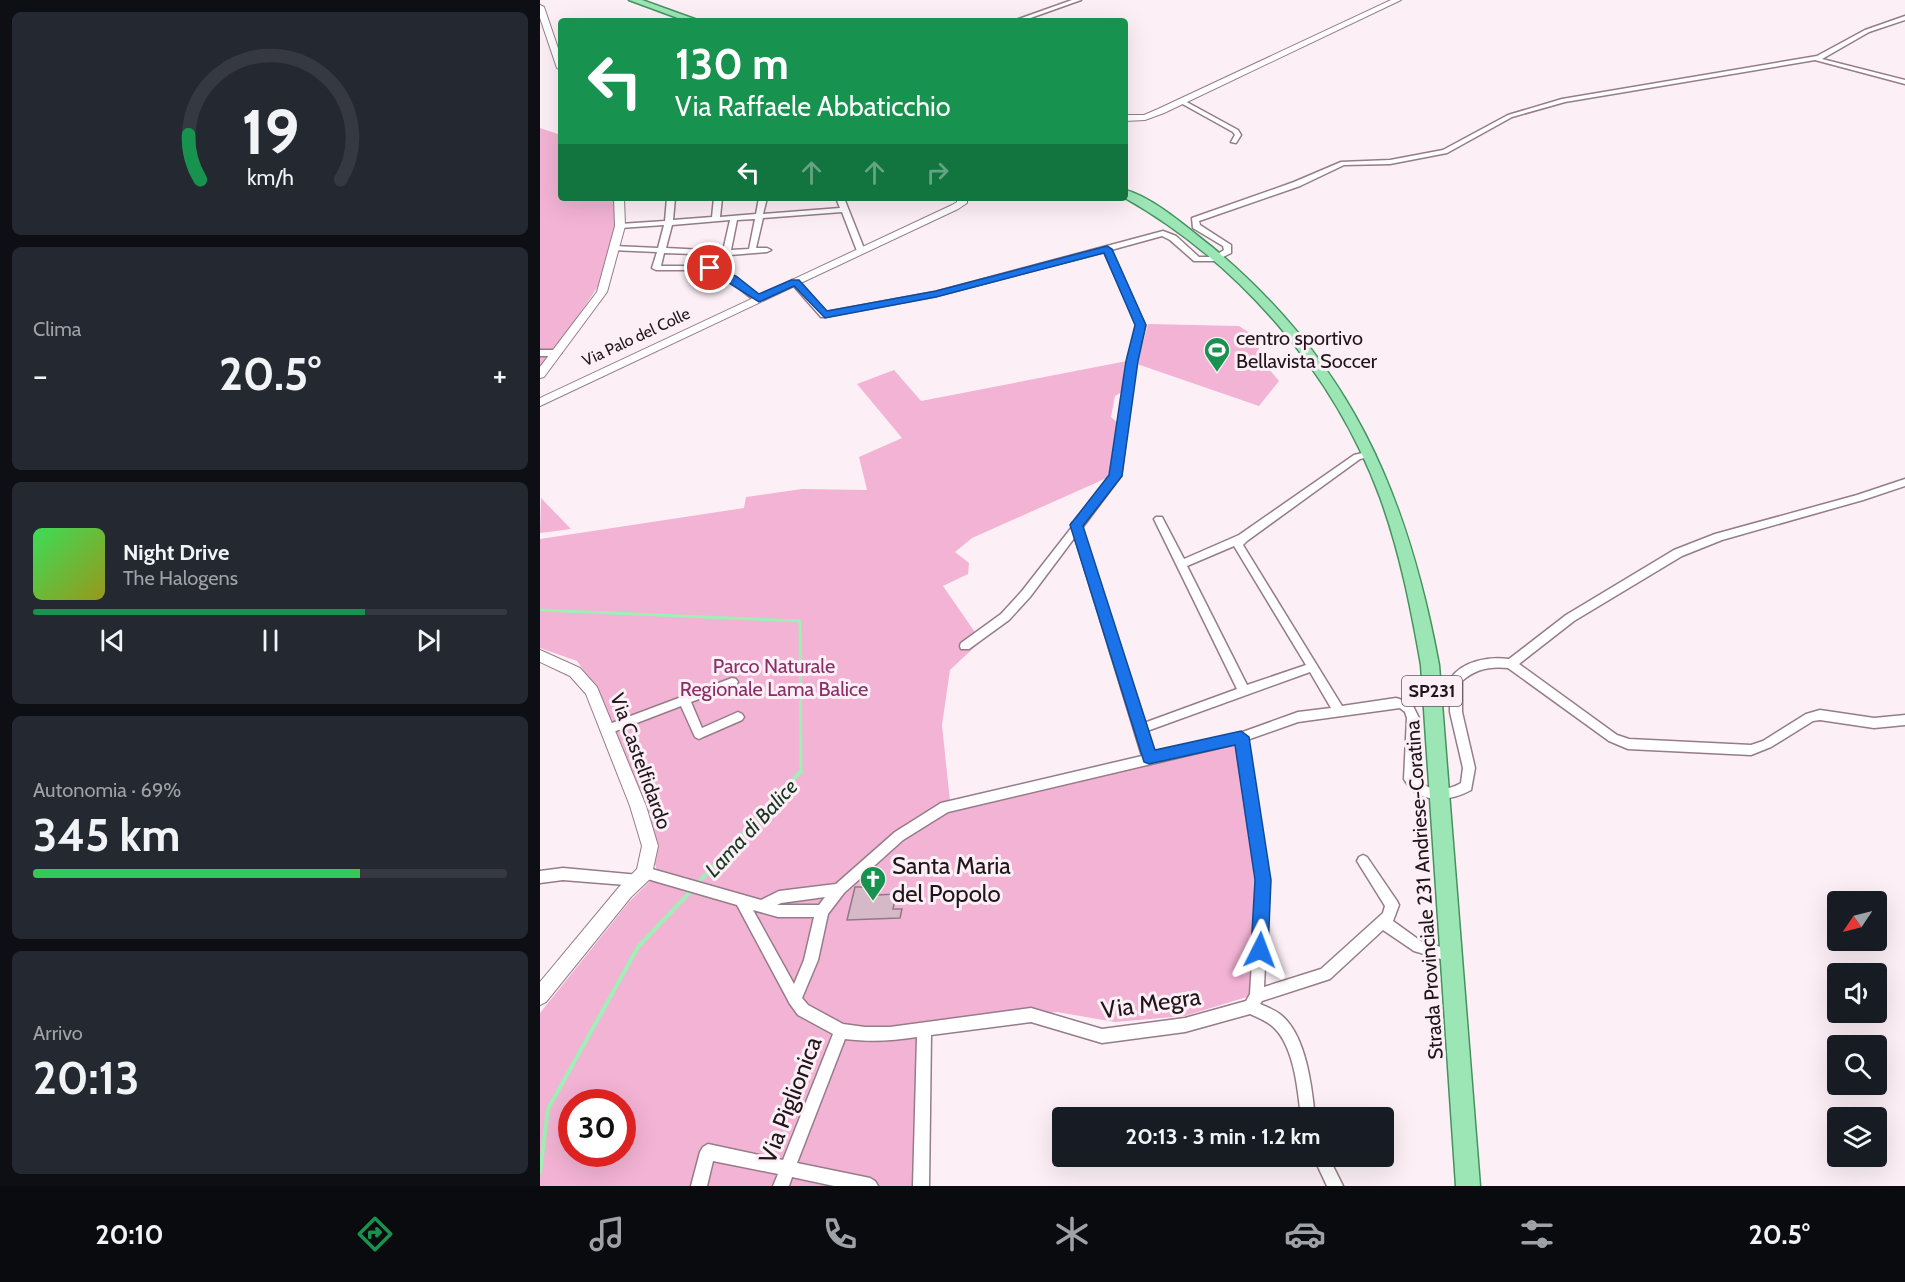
<!DOCTYPE html>
<html lang="it">
<head>
<meta charset="utf-8">
<style>
  body { margin:0; font-family:Cabin,sans-serif; background:#242831; color:#f1f3f6; height:100vh; display:flex; flex-direction:column; font-size:22px; white-space:nowrap }
  * { box-sizing:border-box; margin:0 }
  p { font-size:20px; color:#9ea1a6 }
  .icon { flex:none; width:33px; height:33px; fill:none; stroke:currentColor; stroke-width:2; stroke-linecap:round; stroke-linejoin:round }
  .map { position:relative; flex:1; overflow:hidden }
  .details { display:flex; flex-direction:column; gap:12px; padding:12px; background:#0d0f14; width:540px }
  .details>* { flex:none }
  .hud { position:absolute; left:18px; top:18px; width:570px; height:183px; border-radius:6px; box-shadow:0 6px 24px #0002; background:#17924f; color:#fff; overflow:hidden }
  .needle { width:39px; rotate:235deg }
  .fabs { position:absolute; left:1287px; top:891px; display:grid; gap:12px }
  .fabs a { display:grid; place-items:center; width:60px; height:60px; border-radius:6px; background:#171b24; box-shadow:0 6px 24px #0002; font-size:30px }
  .speed { position:absolute; left:18px; top:1089px; display:flex; gap:12px; font-size:30px; font-weight:700; text-align:center }
  .speed>* { display:grid; place-content:center; width:78px; height:78px; border-radius:50%; background:#171b24; box-shadow:0 6px 24px #0002; line-height:1 }
  .speed .limit { border:9px solid #d22; background:#fff; color:#111 }
  .pin { position:absolute; display:grid; place-items:center; width:51px; height:51px; color:#fff; margin:-26px; border:3px solid #fff; border-radius:50%; box-shadow:0 2px 6px #0007 }
  .me { position:absolute; width:66px; margin:-33px; rotate:3deg; stroke-linejoin:round; filter:drop-shadow(0 0 4px #0008) }
  .turn { display:flex; align-items:center; gap:21px; height:126px; padding:0 18px; font-size:27px }
  .turn .icon { width:78px; height:78px; stroke-width:2.5 }
  .turn b { display:block; font-size:42px; line-height:51px }
  .lanes { display:flex; align-items:center; height:57px; padding:0 18px; background:#0003; justify-content:center; gap:30px; direction:ltr }
  .lanes .off { opacity:.35 }
  .big { font-size:45px; font-weight:800; line-height:1.1 }
  .details .widget { flex:1; display:flex; flex-direction:column; justify-content:center; gap:9px; min-width:0; padding:0 21px; border-radius:9px; background:#242831 }
  .details .dial { align-items:center; gap:0 }
  .dial svg { height:156px; overflow:visible; fill:none; stroke:#363941; stroke-width:7; stroke-linecap:round; text-anchor:middle }
  .dial text { fill:#f1f3f6; stroke:none }
  .song { display:flex; align-items:center; gap:18px }
  .cover { width:72px; height:72px; border-radius:9px; background:linear-gradient(135deg,hsl(130 70% 55%),hsl(60 70% 35%)) }
  .played { height:6px; border-radius:3px; background:linear-gradient(90deg,#17924f 70%,#363941 70%) }
  .keys { display:flex; justify-content:space-around; direction:ltr }
  .heat { display:flex; justify-content:space-between; align-items:center; font-size:33px; direction:ltr }
  .charge { height:9px; border-radius:4px; background:linear-gradient(90deg,#34c759 69%,#363941 0) }
  .trip { position:absolute; left:512px; top:1107px; width:342px; height:60px; border-radius:6px; background:#171b24; box-shadow:0 6px 24px #0002; font-weight:800; line-height:60px; text-align:center }
  .dock { display:flex; height:96px; justify-content:space-around; align-items:center; background:#090b0e; color:#9ea1a6 }
  .dock .icon { width:42px; height:42px }
  .dock .active { color:#17924f }
  .dock b { font-size:27px; color:#f1f3f6 }
  main { display:flex; flex:1; min-height:0 }
  .map>svg:first-child { display:block }
  .green { fill:#f3b3d4; fill-rule:evenodd }
  .lines { fill:none; stroke-linecap:round; stroke-linejoin:round }
  .stream-far1 { stroke:#9fefb6; stroke-width:3 }
  .stream { stroke:#9fefb6; stroke-width:4 }
  .building { fill:#d6b9c7; stroke:#927885; stroke-width:1.5 }
  .street-casing { stroke:#967c89; stroke-width:3 }
  .secondary-casing { stroke:#967c89; stroke-width:2 }
  .primary-casing { stroke:#459260; stroke-width:3 }
  .street { fill:#fff; fill-rule:evenodd }
  .secondary { fill:#fff; fill-rule:evenodd }
  .primary { fill:#9ce6b6; fill-rule:evenodd }
  .route { fill:#1a73e8; stroke:#114b97; stroke-width:1.5 }
  .labels { text-anchor:middle; dominant-baseline:central; stroke-width:6; stroke-linejoin:round; paint-order:stroke }
  .far-street-label { font-size:16px; fill:#1f151a; stroke:#fcf0f6 }
  .shield { fill:#fcf0f6; stroke:#61575c; stroke-width:1.5 }
  .shield-label { font-size:18px; font-weight:bold; fill:#1f151a }
  .poi-label { font-size:20px; fill:#1f151a; stroke:#fcf0f6; text-anchor:start }
  .park-label { font-size:20px; fill:#8b2d66; stroke:#fcf0f6 }
  .street-label { font-size:20px; fill:#1f151a; stroke:#fcf0f6 }
  .water-label { font-size:21px; font-style:italic; fill:#153721; stroke:#fcf0f6 }
  .near-poi-label { font-size:24px; fill:#1f151a; stroke:#fcf0f6; text-anchor:start }
  .near-street-label { font-size:24px; fill:#1f151a; stroke:#fcf0f6 }
</style>
</head>
<body>
<main>
<section class="details">
<div class="widget dial"><svg viewBox="0 0 100 80">
<path d="M14 69A42 42 0 1 1 86 69"/>
<path d="M14 69A42 42 0 0 1 8 46" stroke="#17924f"/>
<text x="50" y="56" font-size="32" font-weight="700">19</text>
<text x="50" y="72" font-size="11">km/h</text>
</svg></div>
<div class="widget"><p>Clima</p>
<div class="heat"><a>−</a><b class="big">20.5°</b><a>+</a></div>
</div>
<div class="widget">
<div class="song"><i class="cover"></i><div><b>Night Drive</b><p>The Halogens</p></div></div>
<div class="played"></div>
<div class="keys"><svg class="icon" aria-label="previous" viewBox="0 0 24 24"><path d="M18 5L8 12l10 7zM5 5v14"/></svg><svg class="icon" aria-label="pause" viewBox="0 0 24 24"><path d="M8 5v14M16 5v14"/></svg><svg class="icon" aria-label="next" viewBox="0 0 24 24"><path d="M6 5l10 7-10 7zM19 5v14"/></svg></div>
</div>
<div class="widget"><p>Autonomia · 69%</p><b class="big">345 km</b><div class="charge"></div></div>
<div class="widget"><p>Arrivo</p><b class="big">20:13</b></div>
</section>
<div class="map">
<svg width="1365" height="1186" viewBox="0 0 1365 1186">
  <rect width="100%" height="100%" fill="#fcf0f6"/>
  <path class="green" d="M0,128L21,135V198H72L81,215L65,276L0,373Z
    M608,324L699,326L720,340L718,356L739,381L719,406L597,364Z
    M587,361L582,392L575,396L571,417L578,423L569,477L432,538L415,552L429,563L428,574L403,586L441,641L410,670L402,725L411,811L699,744L717,879L710,996L645,1016L575,1022L517,1012L390,1031L387,1186H0V1013L89,902L118,873L56,688L37,661L0,648V539L204,508L206,497L262,489L327,490L319,457L362,438L317,384L354,370L381,401ZM32,1102H82V1154H32Z
    M1,498L31,529L0,533Z"/>
  <g class="lines">
    <path class="stream-far1" d="M0,610L260,621L261,773"/>
    <path class="stream" d="M156,885L261,771
      M0,1173L8,1109L98,947L152,890"/>
  </g>
  <path class="building" d="M315,887H339L337,895L356,894L353,909H362L360,918L307,920Z"/>
  <g class="lines">
    <g class="street-casing">
      <path id="street" d="M532,0H541L482,21H473Z
        M1365,16V20L1329,32L1282,59L1365,80V84L1275,60L1025,102L972,117L907,153L850,164L804,165L760,186L659,221L660,225L691,245V253L675,261H654L630,240L622,236L571,250L605,325L596,361L581,476L542,528L604,723L697,689L614,519L616,517H622L644,559L699,535L814,455L830,451L833,452L835,454L833,456L820,459L707,541L703,545L802,706L856,698L869,702L873,706L879,718L876,778C888,792 906,792 921,783L923,768L910,712V679C922,661 949,656 969,659L1026,615L1134,550L1175,534L1317,495L1365,479V486L1323,500L1182,540L1142,556L1034,621L979,664L1077,735L1089,739L1211,745L1223,741L1266,714L1280,710L1334,718L1365,715V725L1334,728L1280,720L1273,721L1231,747L1211,755L1088,749L1069,741L968,668C951,666 935,669 922,681V712L935,768L931,790C909,802 878,805 864,779L867,718L865,712L860,708L758,722L707,740L729,880L724,987L781,969L843,913L845,906L817,861L819,857L823,855L827,857L857,901L859,905L853,921L882,942L916,951L918,956L916,961L911,962L874,951L843,930L790,979L722,1001L720,1004C727,1007 735,1010 741,1015C766,1035 772,1087 775,1118H761C758,1090 754,1043 731,1025C724,1020 717,1017 710,1014L645,1032L562,1043L491,1022L391,1035L389,1186H373L377,1037C352,1041 330,1042 305,1039L257,1163L330,1178L335,1181L338,1186H294L252,1177L249,1186H233L238,1174L173,1161L167,1186H151L160,1152L163,1147L168,1144L243,1160L293,1034L258,1015L250,1004L197,905L104,878L103,884L98,886L23,880L0,883V871L23,868L99,875L100,869L105,867L221,900L239,891L296,884L355,832L401,803L602,756L535,537L490,597L469,620L429,649H421L420,646L421,643L461,614L482,591L532,527V523L536,522L571,475L588,361L597,325L564,252L396,296L284,317H281L252,284V280H258L286,312L395,292L623,231L636,236L659,257H673L684,250L683,246L653,228L652,218L754,182L801,162L850,160L903,150L968,115L1022,99L1277,56L1325,30ZM694,546L766,665L707,685L647,566ZM770,672L791,708L758,712L697,734L613,753L607,731ZM696,744L717,880L710,994L706,1001L645,1018L562,1029L491,1008L350,1027H325L303,1024L268,1005L262,998L278,960L288,914L304,893L363,840L408,812ZM285,897L279,905H237L241,903ZM213,910L238,917H274L264,960L254,984Z
        M639,100H643L698,130L701,135L696,143L691,142L695,135L693,132L639,102Z
        M127,198H135L133,220L172,217L174,198H182L180,217L216,214L219,198H227L223,214L300,208L296,198H304L325,251L321,253L317,251L302,212L223,218L216,248H227L231,250L227,252L190,255L186,273L196,277L222,299L218,301H215L190,281L169,270H116L112,268L117,252L71,250V246H74L118,248L124,225L80,228L76,226L80,224L125,221ZM215,219L209,249L191,250L197,220ZM190,220L183,251L126,248L132,225ZM124,253L182,255L179,269L170,266H121Z
        M0,350H17L21,353L17,356H0Z
        M192,678L196,679L198,682L196,685L151,702L162,728L198,712L202,714L204,717L202,720L163,737L159,739L155,737L141,706L68,734L64,732L62,729L64,726Z
        M773,1156H788L803,1186H787Z"/>
    </g>
    <g class="secondary-casing">
      <path id="secondary" d="M851,0H861L624,113L605,120L585,121V115H604L618,109Z
        M0,5L4,7L21,57V70L17,68L0,18Z
        M74,198H84L85,226L67,292L4,377L0,378V367L57,292L75,226Z
        M417,198H427V203L418,209L0,406V398L412,205L417,202Z
        M0,650L40,668L57,687L106,806L118,846L111,878L91,897L6,1002L0,1005V982L79,887L97,869L102,846L90,806L46,694L30,676L0,662Z"/>
    </g>
    <g class="primary-casing">
      <path id="primary" d="M89,0H102L160,21H146Z
        M585,190C613,197 649,229 672,247C810,362 867,492 899,665L940,1186H916L881,665C871,608 860,552 840,497C794,373 700,263 585,198Z"/>
    </g>
    <use href="#street" class="street"/>
    <use href="#secondary" class="secondary"/>
    <use href="#primary" class="primary"/>
  </g>
  <path class="route" d="M567,246L572,249L606,325L598,361L582,476L543,526L615,750L701,731L709,737L731,880L728,950L726,955L720,958L713,955L711,950L715,880L695,745L609,764L604,762L530,525L569,475L586,361L595,325L564,253L396,297L285,318L254,286L219,302L165,268L174,265L197,277L219,294L251,280H259L287,311L396,291Z"/>
  <defs>
    <g id="stadium-pin" transform="scale(1.35)"><path d="M0 17L-7.5 6A9.5 9.5 0 1 1 7.5 6Z" fill="#17924f" stroke="#fcf0f6"/><path d="M0-5a6.5 5 0 1 0 0 10a6.5 5 0 1 0 0-10ZM-3.5-1.8h7v3.6h-7Z" fill="#fff"/></g>
    <g id="church-pin" transform="scale(1.35)"><path d="M0 17L-7.5 6A9.5 9.5 0 1 1 7.5 6Z" fill="#17924f" stroke="#fcf0f6"/><path d="M-1.2-6h2.4v3.5h3.3v2.4h-3.3V6h-2.4V-.1h-3.3v-2.4h3.3Z" fill="#fff"/></g>
  </defs>
  <g fill-rule="evenodd">
    <use href="#stadium-pin" x="677" y="350"/>
    <use href="#church-pin" x="333" y="879"/>
  </g>
  <g class="labels">
    <g class="far-street-label">
      <text transform="translate(96 337) rotate(-25)">Via Palo del Colle</text>
    </g>
    <rect class="shield" x="862" y="676" width="60" height="30" rx="4.5"/>
    <g class="shield-label">
      <text x="892" y="691">SP231</text>
    </g>
    <g class="poi-label">
      <text x="696" y="338">centro sportivo<tspan x="696" dy="23">Bellavista Soccer</tspan></text>
    </g>
    <g class="park-label">
      <text x="234" y="666">Parco Naturale<tspan x="234" dy="23">Regionale Lama Balice</tspan></text>
    </g>
    <g class="street-label">
      <text transform="translate(101 761) rotate(70)">Via Castelfidardo</text>
      <text transform="translate(884 890) rotate(-94)">Strada Provinciale 231 Andriese-Coratina</text>
    </g>
    <g class="water-label">
      <text transform="translate(211 828) rotate(-47)">Lama di Balice</text>
    </g>
    <g class="near-poi-label">
      <text x="352" y="865">Santa Maria<tspan x="352" dy="28">del Popolo</tspan></text>
    </g>
    <g class="near-street-label">
      <text transform="translate(611 1003) rotate(-8)">Via Megra</text>
      <text transform="translate(250 1100) rotate(-69)">Via Piglionica</text>
    </g>
  </g>
</svg>
<div class="fabs">
<a><svg class="needle" viewBox="-14 -14 28 28"><path d="M0-13l5 13h-10z" fill="#e53935"/><path d="M0 13l5-13h-10z" fill="#9ea1a6"/></svg></a>
<a><svg class="icon" aria-label="sound" viewBox="0 0 24 24"><path d="M4 9h4l5-4v14l-5-4H4zM17 9q2 3 0 6"/></svg></a>
<a><svg class="icon" aria-label="search" viewBox="0 0 24 24"><circle cx="10" cy="10" r="6"/><path d="M15 15l6 6"/></svg></a>
<a><svg class="icon" aria-label="layers" viewBox="0 0 24 24"><path d="M12 4l9 5-9 5-9-5zM3 14l9 5 9-5"/></svg></a>
</div>
<div class="speed"><div class="limit">30</div></div>
<div class="pin" style="left:170px;top:268px;background:#d93025"><svg class="icon" aria-label="arrive" viewBox="0 0 24 24"><path d="M6 21V4h12l-3 4 3 4H6"/></svg></div>
<svg class="me" style="left:720px;top:950px" viewBox="-20 -20 40 40"><path d="M0-17L14 15 0 8-14 15z" fill="#1a73e8" stroke="#fff" stroke-width="4"/></svg>
<div class="trip">20:13 · 3 min · 1.2 km</div>
<div class="hud">
<div class="turn"><svg class="icon" aria-label="left" viewBox="0 0 24 24"><path d="M17 20v-9H6M10 6l-5 5 5 5"/></svg><div><b>130 m</b>Via Raffaele Abbaticchio</div></div>
<div class="lanes"><svg class="icon" aria-label="left" viewBox="0 0 24 24"><path d="M17 20v-9H6M10 6l-5 5 5 5"/></svg><svg class="icon off" aria-label="ahead" viewBox="0 0 24 24"><path d="M12 20V5M6 11l6-6 6 6"/></svg><svg class="icon off" aria-label="ahead" viewBox="0 0 24 24"><path d="M12 20V5M6 11l6-6 6 6"/></svg><svg class="icon off" aria-label="right" viewBox="0 0 24 24"><path d="M7 20v-9h11M14 6l5 5-5 5"/></svg></div>
</div>
</div>
</main>
<nav class="dock">
<b>20:10</b>
<svg class="icon active" aria-label="directions" viewBox="0 0 24 24"><path d="M12 3l9 9-9 9-9-9zM9 14v-3h6M13 9l2 2-2 2"/></svg>
<svg class="icon" aria-label="music" viewBox="0 0 24 24"><path d="M9 18V5l10-2v13"/><circle cx="6" cy="18" r="3"/><circle cx="16" cy="16" r="3"/></svg>
<svg class="icon" aria-label="phone" viewBox="0 0 24 24"><path d="M5 4h4l2 5-3 2q2 4 5 5l2-3 5 2v4C11 20 4 13 5 4z"/></svg>
<svg class="icon" aria-label="climate" viewBox="0 0 24 24"><path d="M12 3v18M4 7l16 10M4 17L20 7"/></svg>
<svg class="icon" aria-label="car" viewBox="0 0 24 24"><path d="M5 17H2v-5l4-1 3-4h7l3 4 3 1v5h-3M9 17h6M6 11h13"/><circle cx="7" cy="17" r="2"/><circle cx="17" cy="17" r="2"/></svg>
<svg class="icon" aria-label="filters" viewBox="0 0 24 24"><path d="M4 7h16M4 17h16"/><circle cx="9" cy="7" r="2"/><circle cx="15" cy="17" r="2"/></svg>
<b>20.5°</b>
</nav>
</body>
</html>
